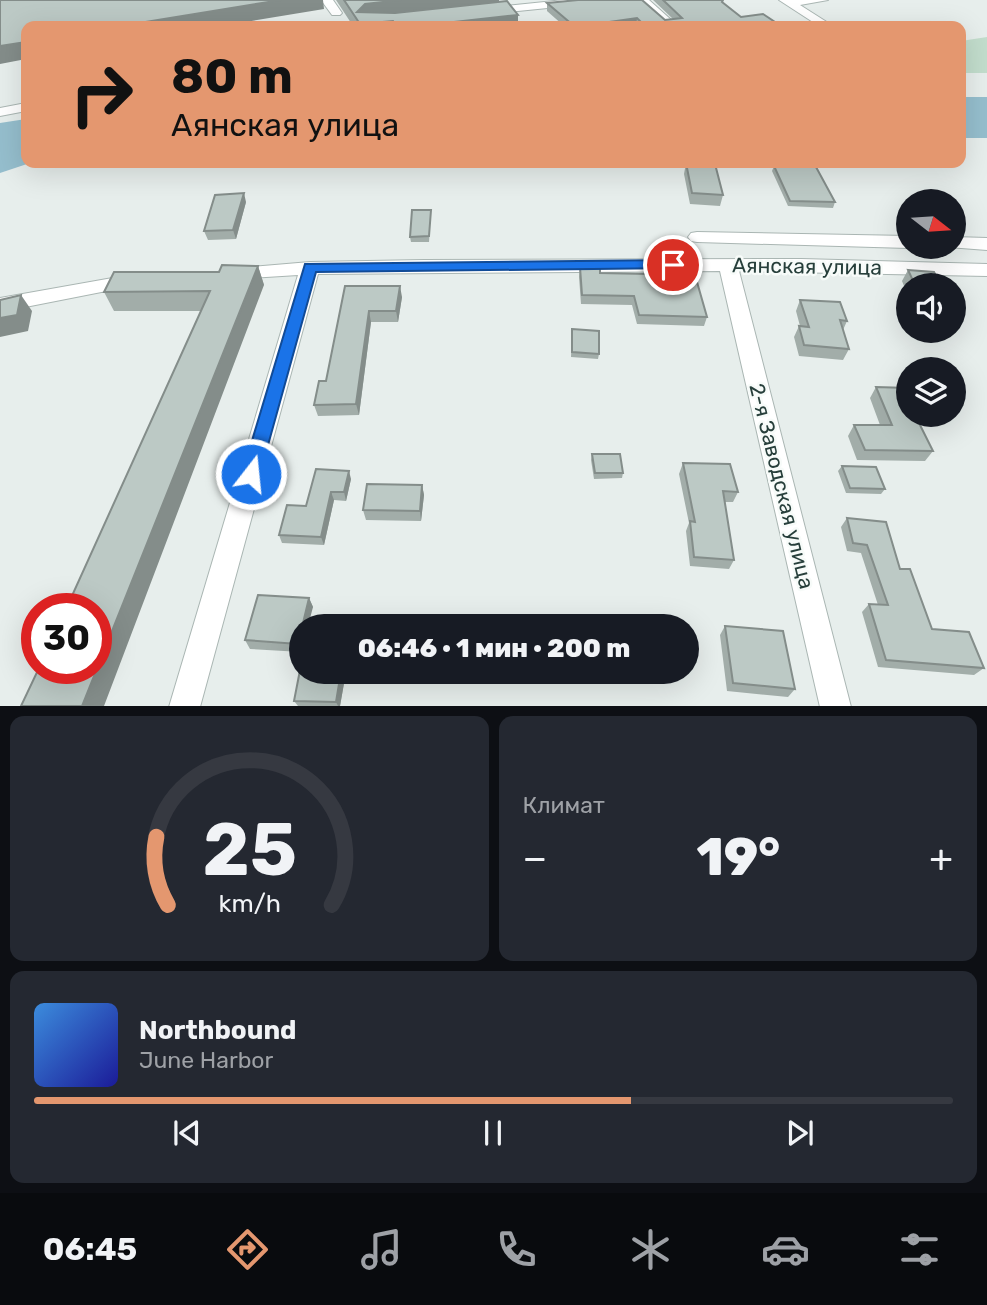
<!DOCTYPE html>
<html lang="ru">
<head>
<meta charset="utf-8">
<style>
  body { margin:0; font-family:Rubik,sans-serif; background:#242831; color:#f1f3f6; height:100vh; display:flex; flex-direction:column; font-size:26px; white-space:nowrap }
  * { box-sizing:border-box; margin:0 }
  p { font-size:23px; color:#9ea1a6 }
  .icon { flex:none; width:38px; height:38px; fill:none; stroke:currentColor; stroke-width:2; stroke-linecap:round; stroke-linejoin:round }
  .map { position:relative; height:706px; overflow:hidden }
  .drawer { display:flex; flex-direction:column; gap:10px; padding:10px; background:#0d0f14; flex:1 }
  .drawer>* { flex:none }
  .banner { position:absolute; left:21px; top:21px; width:945px; height:147px; border-radius:14px; box-shadow:0 7px 28px #0002; background:#e4976f; color:#111; overflow:hidden }
  .needle { width:46px; rotate:107deg }
  .tools { position:absolute; left:896px; top:189px; display:grid; gap:14px }
  .tools a { display:grid; place-items:center; width:70px; height:70px; border-radius:50%; background:#171b24; box-shadow:0 7px 28px #0002; font-size:35px }
  .speed { position:absolute; left:21px; top:593px; display:flex; gap:14px; font-size:35px; font-weight:700; text-align:center }
  .speed>* { display:grid; place-content:center; width:91px; height:91px; border-radius:50%; background:#171b24; box-shadow:0 7px 28px #0002; line-height:1 }
  .speed .limit { border:10px solid #d22; background:#fff; color:#111 }
  .pin { position:absolute; display:grid; place-items:center; width:60px; height:60px; color:#fff; margin:-30px; border:4px solid #fff; border-radius:50%; box-shadow:0 2px 7px #0007 }
  .me { position:absolute; width:77px; margin:-38px; rotate:16deg; stroke-linejoin:round; filter:drop-shadow(0 0 5px #0008) }
  .turn { display:flex; align-items:center; gap:24px; height:147px; padding:0 35px; font-size:32px }
  .turn .icon { width:91px; height:91px; stroke-width:2.5 }
  .turn b { display:block; font-size:49px; line-height:60px }
  .big { font-size:52px; font-weight:800; line-height:1.1 }
  .drawer .tile { flex:1; display:flex; flex-direction:column; justify-content:center; gap:10px; min-width:0; padding:0 24px; border-radius:14px; background:#242831 }
  .drawer .dial { align-items:center; gap:0 }
  .dial svg { height:182px; overflow:visible; fill:none; stroke:#363941; stroke-width:7; stroke-linecap:round; text-anchor:middle }
  .dial text { fill:#f1f3f6; stroke:none }
  .song { display:flex; align-items:center; gap:21px }
  .cover { width:84px; height:84px; border-radius:10px; background:linear-gradient(135deg,hsl(210 70% 55%),hsl(240 70% 35%)) }
  .played { height:7px; border-radius:4px; background:linear-gradient(90deg,#e4976f 65%,#363941 65%) }
  .keys { display:flex; justify-content:space-around; direction:ltr }
  .heat { display:flex; justify-content:space-between; align-items:center; font-size:38px; direction:ltr }
  .drawer .tiles { flex:1; display:grid; gap:10px; grid-template-columns:1fr 1fr }
  .tile:last-child { grid-column:span 2 }
  .trip { position:absolute; left:289px; top:614px; width:410px; height:70px; border-radius:35px; background:#171b24; box-shadow:0 7px 28px #0002; font-weight:800; line-height:70px; text-align:center }
  .tab-bar { display:flex; height:112px; justify-content:space-around; align-items:center; background:#090b0e; color:#9ea1a6 }
  .tab-bar .icon { width:49px; height:49px }
  .tab-bar .current { color:#e4976f }
  .tab-bar b { font-size:32px; color:#f1f3f6 }
  .map>svg:first-child { display:block }
  .green { fill:#c2ddcc }
  .water { fill:#95becd }
  .lines { fill:none; stroke-linecap:round; stroke-linejoin:round }
  .minor-casing { stroke:#aab6b3; stroke-width:2 }
  .minor { fill:#fff; fill-rule:evenodd }
  .wall { fill:#a2ada9 }
  .shaded-wall { fill:#848d8a }
  .building { fill:#bcc9c5; stroke:#848d8a; stroke-width:2 }
  .route { fill:#1a73e8; stroke:#114b97; stroke-width:2 }
  .labels { text-anchor:middle; dominant-baseline:central; stroke-width:5; stroke-linejoin:round; paint-order:stroke }
  .street-label { font-size:21px; fill:#273f3b; stroke:#f7fbf9 }
</style>
</head>
<body>
<div class="map">
<svg width="987" height="707" viewBox="0 0 987 707">
  <rect width="100%" height="100%" fill="#e7eeec"/>
  <path class="green" d="M987,37V73H961V41Z"/>
  <path class="water" d="M961,97H987V138H961Z
    M26,119V163H30L0,173V123Z"/>
  <g class="lines">
    <g class="minor-casing">
      <path id="minor" d="M321,0H333L342,13L340,15H332Z
        M564,0H603L597,3L487,14L481,11L487,8Z
        M636,0H649L678,26H665Z
        M779,0H828L800,5L833,26H819Z
        M26,103V111L0,116V108Z
        M697,232L908,236V247H911L908,248L697,242L691,241L688,237L691,233Z
        M954,237L987,238V250L948,247H954Z
        M801,259L987,264V276L739,271L851,707H820L720,271L318,274L200,707H169L298,275L233,279L226,277L224,273L226,269L310,262L424,260Z
        M135,274L144,280L142,284L0,312V298Z"/>
    </g>
    <use href="#minor" class="minor"/>
  </g>
  <path class="wall" d="M336,0H499V1L518,15V26H353Z
    M653,0H723V3L741,17L781,26H564L547,11V3L665,20L673,19Z
    M686,163L723,195L720,206L690,204L684,174Z
    M774,166L835,202L833,208L788,206L772,171Z
    M246,202L236,239L208,240L204,231Z
    M431,210L429,242H411L410,237Z
    M258,266L264,285L201,311H114L104,292Z
    M580,267L600,273L707,317L704,326L637,324L632,305L581,304L579,277Z
    M908,270L941,285H908V296L902,281Z
    M345,286L402,297L398,322H371L359,415L318,416L314,405L326,381Z
    M800,300L847,321L843,330L849,349L843,360L799,356L794,337L799,326H800L796,311Z
    M572,334L599,354L598,359L571,357Z
    M876,387L908,415H940L937,419L917,418L933,451L925,461L857,460L848,436L854,425H880L870,398Z
    M592,454L623,473L622,478L594,479L591,460Z
    M683,463L738,492L733,502H725L734,560L729,569L690,566L686,531L689,523L679,474Z
    M842,466L885,489L881,494L846,493L838,471Z
    M351,479L346,501L334,500L324,545L282,543L279,535L306,506Z
    M422,485L424,495L421,521L366,520L363,510Z
    M847,518L900,569L932,629L984,668L974,675L878,667L862,612L869,604L878,605L861,553L847,551L841,527Z
    M309,598L313,607L301,626V652L250,649L245,640Z
    M725,626L795,689L788,697L727,691L720,635Z
    M346,672L340,706H298L294,701Z"/>
  <path class="shaded-wall" d="M281,0H323L324,9L221,26H121Z
    M401,0H499V5L393,21L394,26H360L357,12L365,4Z
    M518,15V26H418Z
    M637,18L636,26H581Z
    M26,42V59L0,64V46Z
    M244,193L246,202L236,239L233,230Z
    M258,266L264,285L104,706H82Z
    M400,286L402,297L398,322L396,311Z
    M21,295L32,311L28,331L0,337V318Z
    M369,311L371,322L359,415L356,404Z
    M349,471L351,479L346,501L344,492Z
    M422,485L424,495L421,521L420,511Z
    M331,492L334,500L324,545L321,537Z
    M309,598L313,607L308,626H302Z
    M301,630V650L298,644Z
    M341,672H346L340,706H338L336,702Z"/>
  <path class="building" d="M0,0H281L121,26H26V42L0,46Z
    M344,0H401L365,4L357,12L395,13L507,1L518,15L418,26H396L393,21L360,24Z
    M578,0H642L665,20L682,18L663,0H723L722,2L741,17L763,14L781,26H645L637,18L581,26H574L547,3Z
    M686,163L715,164L723,195L692,193Z
    M774,166L816,167L835,202L790,201Z
    M244,193L233,230L204,231L215,195Z
    M412,210H431L429,236L410,237Z
    M222,265L258,266L82,706H21L39,668H96V609H66L210,291L104,292L114,272H219Z
    M580,267L600,268V273L695,275L707,317L639,315L634,296L582,295Z
    M908,270L934,272L941,285H915Z
    M345,286H400L396,311H369L356,404L314,405L319,381H326Z
    M21,295L17,315L0,318V300Z
    M800,300L840,302L847,321L840,320L849,349L804,345L799,326L809,327Z
    M572,329L599,331V354L572,352Z
    M876,387L908,388V415H915L933,451L865,450L854,425H892Z
    M592,454H620L623,473H595Z
    M683,463L730,464L738,492L723,491L734,560L694,557L690,521L695,522Z
    M842,466L876,467L885,489L850,488Z
    M316,469L349,471L344,492H331L321,537L279,535L287,505L306,506Z
    M367,484L422,485L420,511L363,510Z
    M847,518L886,522L900,569H910L932,629L969,632L984,668L886,660L869,604L888,605L867,545L853,543Z
    M258,595L309,598L298,644L245,640Z
    M725,626L783,631L795,689L733,683Z
    M301,665V672H341L336,702L294,701Z"/>
  <path class="route" d="M673,260L678,261V268L316,272L260,474L257,480H244L242,474L305,264Z"/>
  <g class="labels">
    <g class="street-label">
      <text transform="translate(807 266) rotate(1)">Аянская улица</text>
      <text transform="translate(782 486) rotate(76)">2-я Заводская улица</text>
    </g>
  </g>
</svg>
<div class="tools">
<a><svg class="needle" viewBox="-14 -14 28 28"><path d="M0-13l5 13h-10z" fill="#e53935"/><path d="M0 13l5-13h-10z" fill="#9ea1a6"/></svg></a>
<a><svg class="icon" aria-label="sound" viewBox="0 0 24 24"><path d="M4 9h4l5-4v14l-5-4H4zM17 9q2 3 0 6"/></svg></a>
<a><svg class="icon" aria-label="layers" viewBox="0 0 24 24"><path d="M12 4l9 5-9 5-9-5zM3 14l9 5 9-5"/></svg></a>
</div>
<div class="speed"><div class="limit">30</div></div>
<div class="pin" style="left:673px;top:265px;background:#d93025"><svg class="icon" aria-label="arrive" viewBox="0 0 24 24"><path d="M6 21V4h12l-3 4 3 4H6"/></svg></div>
<svg class="me" style="left:251px;top:474px" viewBox="-20 -20 40 40"><circle r="17" fill="#1a73e8" stroke="#fff" stroke-width="3"/><path d="M0-11L8 9 0 5-8 9z" fill="#fff"/></svg>
<div class="trip">06:46 · 1 мин · 200 m</div>
<div class="banner">
<div class="turn"><svg class="icon" aria-label="right" viewBox="0 0 24 24"><path d="M7 20v-9h11M14 6l5 5-5 5"/></svg><div><b>80 m</b>Аянская улица</div></div>
</div>
</div>
<section class="drawer">
<div class="tiles">
<div class="tile dial"><svg viewBox="0 0 100 80">
<path d="M14 69A42 42 0 1 1 86 69"/>
<path d="M14 69A42 42 0 0 1 9 39" stroke="#e4976f"/>
<text x="50" y="56" font-size="32" font-weight="700">25</text>
<text x="50" y="72" font-size="11">km/h</text>
</svg></div>
<div class="tile"><p>Климат</p>
<div class="heat"><a>−</a><b class="big">19°</b><a>+</a></div>
</div>
<div class="tile">
<div class="song"><i class="cover"></i><div><b>Northbound</b><p>June Harbor</p></div></div>
<div class="played"></div>
<div class="keys"><svg class="icon" aria-label="previous" viewBox="0 0 24 24"><path d="M18 5L8 12l10 7zM5 5v14"/></svg><svg class="icon" aria-label="pause" viewBox="0 0 24 24"><path d="M8 5v14M16 5v14"/></svg><svg class="icon" aria-label="next" viewBox="0 0 24 24"><path d="M6 5l10 7-10 7zM19 5v14"/></svg></div>
</div>
</div>
</section>
<nav class="tab-bar">
<b>06:45</b>
<svg class="icon current" aria-label="directions" viewBox="0 0 24 24"><path d="M12 3l9 9-9 9-9-9zM9 14v-3h6M13 9l2 2-2 2"/></svg>
<svg class="icon" aria-label="music" viewBox="0 0 24 24"><path d="M9 18V5l10-2v13"/><circle cx="6" cy="18" r="3"/><circle cx="16" cy="16" r="3"/></svg>
<svg class="icon" aria-label="phone" viewBox="0 0 24 24"><path d="M5 4h4l2 5-3 2q2 4 5 5l2-3 5 2v4C11 20 4 13 5 4z"/></svg>
<svg class="icon" aria-label="climate" viewBox="0 0 24 24"><path d="M12 3v18M4 7l16 10M4 17L20 7"/></svg>
<svg class="icon" aria-label="car" viewBox="0 0 24 24"><path d="M5 17H2v-5l4-1 3-4h7l3 4 3 1v5h-3M9 17h6M6 11h13"/><circle cx="7" cy="17" r="2"/><circle cx="17" cy="17" r="2"/></svg>
<svg class="icon" aria-label="filters" viewBox="0 0 24 24"><path d="M4 7h16M4 17h16"/><circle cx="9" cy="7" r="2"/><circle cx="15" cy="17" r="2"/></svg>
</nav>
</body>
</html>
